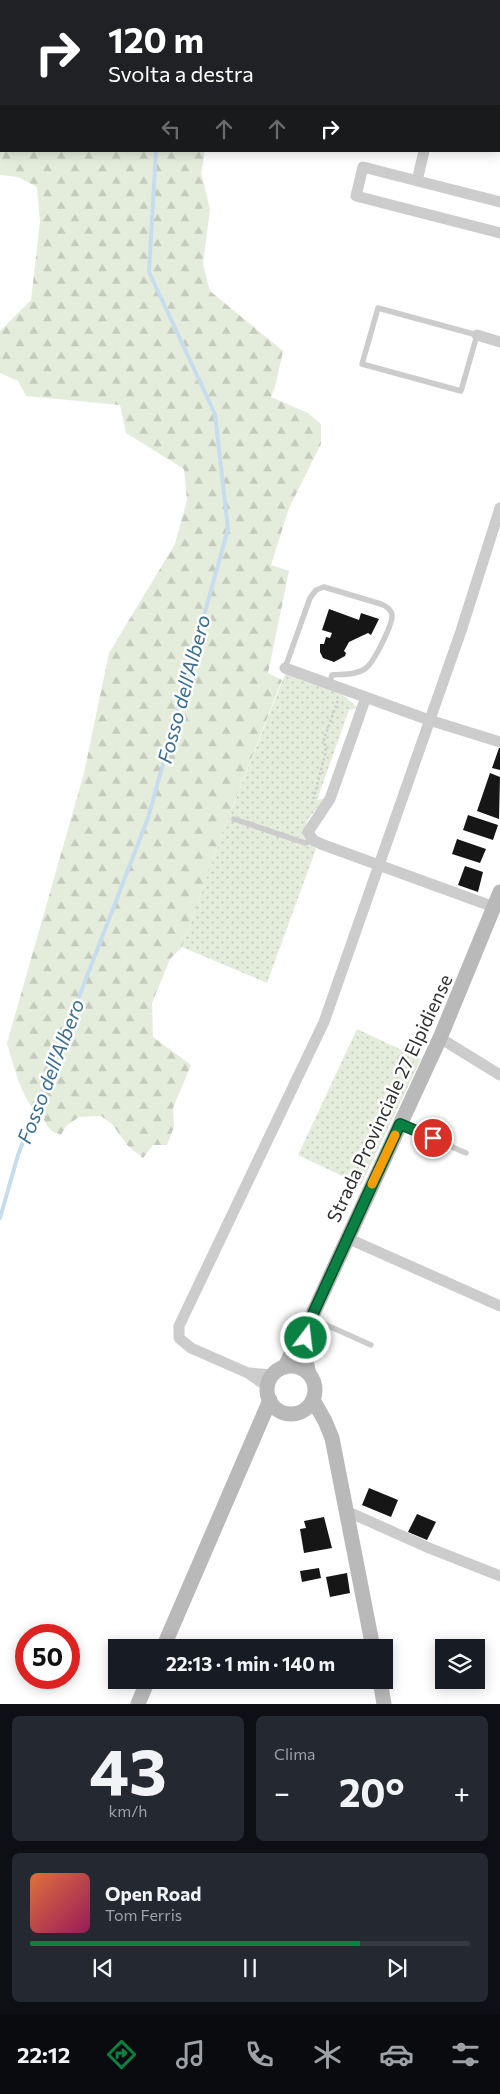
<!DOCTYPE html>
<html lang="it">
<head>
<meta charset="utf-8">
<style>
  body { margin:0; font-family:Commissioner,sans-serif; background:#242831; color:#f1f3f6; height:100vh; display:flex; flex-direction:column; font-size:19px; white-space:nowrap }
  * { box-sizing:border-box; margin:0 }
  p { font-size:16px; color:#9ea1a6 }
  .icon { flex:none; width:28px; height:28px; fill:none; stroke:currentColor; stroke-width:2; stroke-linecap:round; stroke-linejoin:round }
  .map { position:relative; height:1704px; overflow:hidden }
  .details { display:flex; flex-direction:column; gap:12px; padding:12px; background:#0d0f14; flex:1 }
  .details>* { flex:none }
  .top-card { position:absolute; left:0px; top:0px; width:500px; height:152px; box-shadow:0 2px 12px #0003; background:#202124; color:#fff; overflow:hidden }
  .controls { position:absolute; left:435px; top:1639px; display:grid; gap:10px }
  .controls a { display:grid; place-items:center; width:50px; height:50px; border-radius:0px; background:#171b24; box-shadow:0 2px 12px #0003; font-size:25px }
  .speed { position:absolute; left:15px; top:1624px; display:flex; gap:10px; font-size:25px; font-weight:700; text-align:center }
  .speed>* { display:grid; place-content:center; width:65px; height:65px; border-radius:50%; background:#171b24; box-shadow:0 2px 12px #0003; line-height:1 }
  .speed .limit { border:8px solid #d22; background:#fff; color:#111 }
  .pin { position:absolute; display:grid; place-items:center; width:42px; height:42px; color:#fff; margin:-21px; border:2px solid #fff; border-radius:50%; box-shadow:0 1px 5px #0007 }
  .me { position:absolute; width:55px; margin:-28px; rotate:15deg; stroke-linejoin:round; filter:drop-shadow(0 0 4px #0008) }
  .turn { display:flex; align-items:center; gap:18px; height:105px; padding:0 25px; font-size:22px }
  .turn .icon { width:65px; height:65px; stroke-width:2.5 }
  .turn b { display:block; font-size:35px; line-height:42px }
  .lanes { display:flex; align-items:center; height:48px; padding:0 25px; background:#0003; justify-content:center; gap:25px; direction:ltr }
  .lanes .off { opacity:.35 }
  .big { font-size:38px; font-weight:700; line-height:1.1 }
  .details .tile { flex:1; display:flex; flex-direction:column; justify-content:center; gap:8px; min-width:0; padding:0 18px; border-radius:8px; background:#242831 }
  .details .dial { align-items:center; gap:0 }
  .dial b { font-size:65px; line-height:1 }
  .song { display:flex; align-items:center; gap:15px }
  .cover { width:60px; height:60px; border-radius:8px; background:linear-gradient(135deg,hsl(20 70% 55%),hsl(330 70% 35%)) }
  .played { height:5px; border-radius:2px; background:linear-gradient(90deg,#0b8043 75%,#363941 75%) }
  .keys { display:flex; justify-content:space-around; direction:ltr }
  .heat { display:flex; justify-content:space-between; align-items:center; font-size:28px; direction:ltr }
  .details .tiles { flex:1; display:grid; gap:12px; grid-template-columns:1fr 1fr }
  .tile:last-child { grid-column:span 2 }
  .trip { position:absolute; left:108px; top:1639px; width:285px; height:50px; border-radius:0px; background:#171b24; box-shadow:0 2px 12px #0003; font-weight:700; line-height:50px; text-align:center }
  .dock { display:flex; height:80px; justify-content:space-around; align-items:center; background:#090b0e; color:#9ea1a6 }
  .dock .icon { width:35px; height:35px }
  .dock .current { color:#0b8043 }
  .dock b { font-size:22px; color:#f1f3f6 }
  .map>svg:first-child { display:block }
  .forest { fill:url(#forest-firs) }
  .park { fill:url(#park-dots) }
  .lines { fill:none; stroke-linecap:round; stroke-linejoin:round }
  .stream { stroke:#c7dded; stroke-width:4 }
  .building { fill:#161616 }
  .path { stroke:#ccc; stroke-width:2.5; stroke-dasharray:2.5 2.5; stroke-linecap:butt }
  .lane { stroke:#ccc; stroke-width:5.5 }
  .street { stroke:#ccc; stroke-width:11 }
  .secondary { stroke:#b9b9b9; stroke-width:15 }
  .route-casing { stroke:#07532c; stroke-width:12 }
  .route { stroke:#0b8043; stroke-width:9 }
  .slow { stroke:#f59e0b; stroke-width:9 }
  .labels { text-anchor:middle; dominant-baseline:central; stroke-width:5; stroke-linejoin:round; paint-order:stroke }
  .street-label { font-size:19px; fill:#2f2f2f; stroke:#fff }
  .water-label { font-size:20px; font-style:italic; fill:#396e94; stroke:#fff }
</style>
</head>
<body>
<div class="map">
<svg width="500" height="1704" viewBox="0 0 500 1704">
  <defs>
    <pattern id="forest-firs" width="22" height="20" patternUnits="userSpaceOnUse" patternTransform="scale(1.25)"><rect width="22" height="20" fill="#e4ecdc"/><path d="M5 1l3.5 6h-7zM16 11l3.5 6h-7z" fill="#c4cbbd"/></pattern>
    <pattern id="park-dots" width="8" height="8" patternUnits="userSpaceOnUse" patternTransform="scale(1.25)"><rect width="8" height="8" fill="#e4ecdc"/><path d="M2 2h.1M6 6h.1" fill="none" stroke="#c4cbbd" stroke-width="1.8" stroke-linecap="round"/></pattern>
  </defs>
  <rect width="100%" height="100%" fill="#fff"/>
  <path class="forest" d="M0,147L1,151H205L201,173L210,209L203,264L210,291L283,351L275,387L271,397L308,413L321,424V444L289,508L271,565L289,571L268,673L282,680L227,821L182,947L170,959L152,1003L153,1037L191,1065L173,1108L174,1127L167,1145H153L143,1158L128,1146L112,1124L101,1116L79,1117L66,1126L61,1135C46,1130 48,1125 41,1114C38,1109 32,1108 29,1103C18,1085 13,1063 7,1043L84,773L109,653L175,544L187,500L184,469L126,433L120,405L26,396L18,381L0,373V331L31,300L40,222L37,187L18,177L0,175Z"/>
  <path class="park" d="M286,672L342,694L358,708L349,710L317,800L326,798L308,819L303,834L316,849L267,983L182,947L227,821Z
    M357,1029L421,1059L361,1185L298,1155Z"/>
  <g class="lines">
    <path class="stream" d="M157,0V1
      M0,1218L18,1155L148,818L228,529L215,414L149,272L156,151"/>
  </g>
  <path class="building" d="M329,609L359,620L361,613L379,619L371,635L368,633L349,642L344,651L346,653L345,656L334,662L323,658L320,652V644H324L326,637L330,638L332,633L322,630Z
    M499,748H500V770L492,768Z
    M490,773L500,777L499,819L477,811Z
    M468,815L498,825L493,840L463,830Z
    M457,839L486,849L480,863L452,854Z
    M465,866L483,872L478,892L458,885Z
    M369,1488L398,1500L391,1517L362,1505Z
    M417,1514L436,1522L427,1540L408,1532Z
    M324,1517L332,1548L304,1553L300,1529L306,1528L304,1521Z
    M319,1568L321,1578L302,1582L300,1571Z
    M347,1573L350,1593L330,1597L326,1577Z"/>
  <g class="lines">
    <path class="path" d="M312,804L326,751L324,739L338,700"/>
    <path class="lane" d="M378,308L477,335L461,391L362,364Z
      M285,668L310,598L316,590L324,587L381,604C386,606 391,609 392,615C393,624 374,662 366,668C357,675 343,674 332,675L329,684
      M234,819L305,843L313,840
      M402,1125L466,1153
      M313,1319L371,1345"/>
    <path class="street" d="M338,0L339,1
      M499,21H500
      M417,181L424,151
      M500,202L363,167L356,196L500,233
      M477,335L500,342
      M285,668L429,720L500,742
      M366,697L330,799L308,832L313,840L321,844L494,907
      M440,1038L500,1075
      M347,1238L500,1306
      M249,1373L273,1375
      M268,1387L248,1373L191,1348L179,1338V1326L324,1022L461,631L500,508
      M346,1515L353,1514L429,1548L500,1576"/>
    <path class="secondary" d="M309,1327L305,1357L309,1374
      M267 1390a24 24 0 1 1 48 0a24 24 0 1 1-48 0Z
      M285,1367L299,1336L311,1318L440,1038L500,892
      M313,1400L325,1421L332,1438L373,1648
      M163,1648L270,1400
      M380,1680L384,1704
      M138,1704L148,1680"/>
  </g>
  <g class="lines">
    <g class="route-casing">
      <path id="route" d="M306,1338L311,1318L400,1124L433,1138"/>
    </g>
    <use href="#route" class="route"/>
    <path class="slow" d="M372,1184L395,1135"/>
  </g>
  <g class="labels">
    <g class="street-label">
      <text transform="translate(389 1098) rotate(-65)">Strada Provinciale 27 Elpidiense</text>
    </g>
    <g class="water-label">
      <text transform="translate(183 689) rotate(-75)">Fosso dell'Albero</text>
      <text transform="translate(50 1071) rotate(-69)">Fosso dell'Albero</text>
    </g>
  </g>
</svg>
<div class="controls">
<a><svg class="icon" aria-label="layers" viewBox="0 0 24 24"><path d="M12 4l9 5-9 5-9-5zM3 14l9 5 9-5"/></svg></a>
</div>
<div class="speed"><div class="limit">50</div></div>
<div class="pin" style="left:433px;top:1138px;background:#d93025"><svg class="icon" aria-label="arrive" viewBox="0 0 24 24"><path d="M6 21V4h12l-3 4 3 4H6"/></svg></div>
<svg class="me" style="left:306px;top:1338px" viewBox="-20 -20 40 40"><circle r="17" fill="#0b8043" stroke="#fff" stroke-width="3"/><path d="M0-11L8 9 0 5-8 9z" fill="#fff"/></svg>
<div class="trip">22:13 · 1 min · 140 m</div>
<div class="top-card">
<div class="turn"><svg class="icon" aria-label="right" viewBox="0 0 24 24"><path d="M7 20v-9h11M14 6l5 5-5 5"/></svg><div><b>120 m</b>Svolta a destra</div></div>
<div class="lanes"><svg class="icon off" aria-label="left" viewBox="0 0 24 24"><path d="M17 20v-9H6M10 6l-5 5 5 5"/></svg><svg class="icon off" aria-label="ahead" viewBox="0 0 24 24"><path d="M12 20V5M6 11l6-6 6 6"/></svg><svg class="icon off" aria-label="ahead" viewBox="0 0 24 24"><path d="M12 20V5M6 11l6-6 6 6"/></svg><svg class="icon" aria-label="right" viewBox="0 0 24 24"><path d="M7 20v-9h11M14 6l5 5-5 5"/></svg></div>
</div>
</div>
<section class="details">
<div class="tiles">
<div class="tile dial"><b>43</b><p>km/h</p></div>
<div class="tile"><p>Clima</p>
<div class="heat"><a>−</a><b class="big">20°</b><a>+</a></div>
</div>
<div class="tile">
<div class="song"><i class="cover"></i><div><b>Open Road</b><p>Tom Ferris</p></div></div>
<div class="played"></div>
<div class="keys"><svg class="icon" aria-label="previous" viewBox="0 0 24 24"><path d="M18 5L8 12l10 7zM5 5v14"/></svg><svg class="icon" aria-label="pause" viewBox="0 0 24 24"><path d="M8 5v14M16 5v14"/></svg><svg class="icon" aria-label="next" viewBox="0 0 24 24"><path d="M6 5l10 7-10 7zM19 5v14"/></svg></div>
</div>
</div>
</section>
<nav class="dock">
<b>22:12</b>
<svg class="icon current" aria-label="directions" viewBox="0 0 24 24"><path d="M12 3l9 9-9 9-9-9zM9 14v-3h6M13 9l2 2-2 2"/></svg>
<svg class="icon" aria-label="music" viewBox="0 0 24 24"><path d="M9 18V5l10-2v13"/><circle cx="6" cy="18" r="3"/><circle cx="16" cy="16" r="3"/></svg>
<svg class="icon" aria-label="phone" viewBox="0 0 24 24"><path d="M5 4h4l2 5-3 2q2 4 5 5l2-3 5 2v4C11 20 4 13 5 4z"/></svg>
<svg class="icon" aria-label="climate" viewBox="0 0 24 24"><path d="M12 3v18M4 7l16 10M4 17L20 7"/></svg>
<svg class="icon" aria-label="car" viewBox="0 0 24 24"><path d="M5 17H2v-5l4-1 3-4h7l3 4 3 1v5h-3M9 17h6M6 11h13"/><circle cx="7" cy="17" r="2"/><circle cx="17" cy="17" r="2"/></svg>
<svg class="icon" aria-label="filters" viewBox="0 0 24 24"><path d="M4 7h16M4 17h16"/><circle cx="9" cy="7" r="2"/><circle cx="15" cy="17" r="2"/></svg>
</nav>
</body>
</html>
